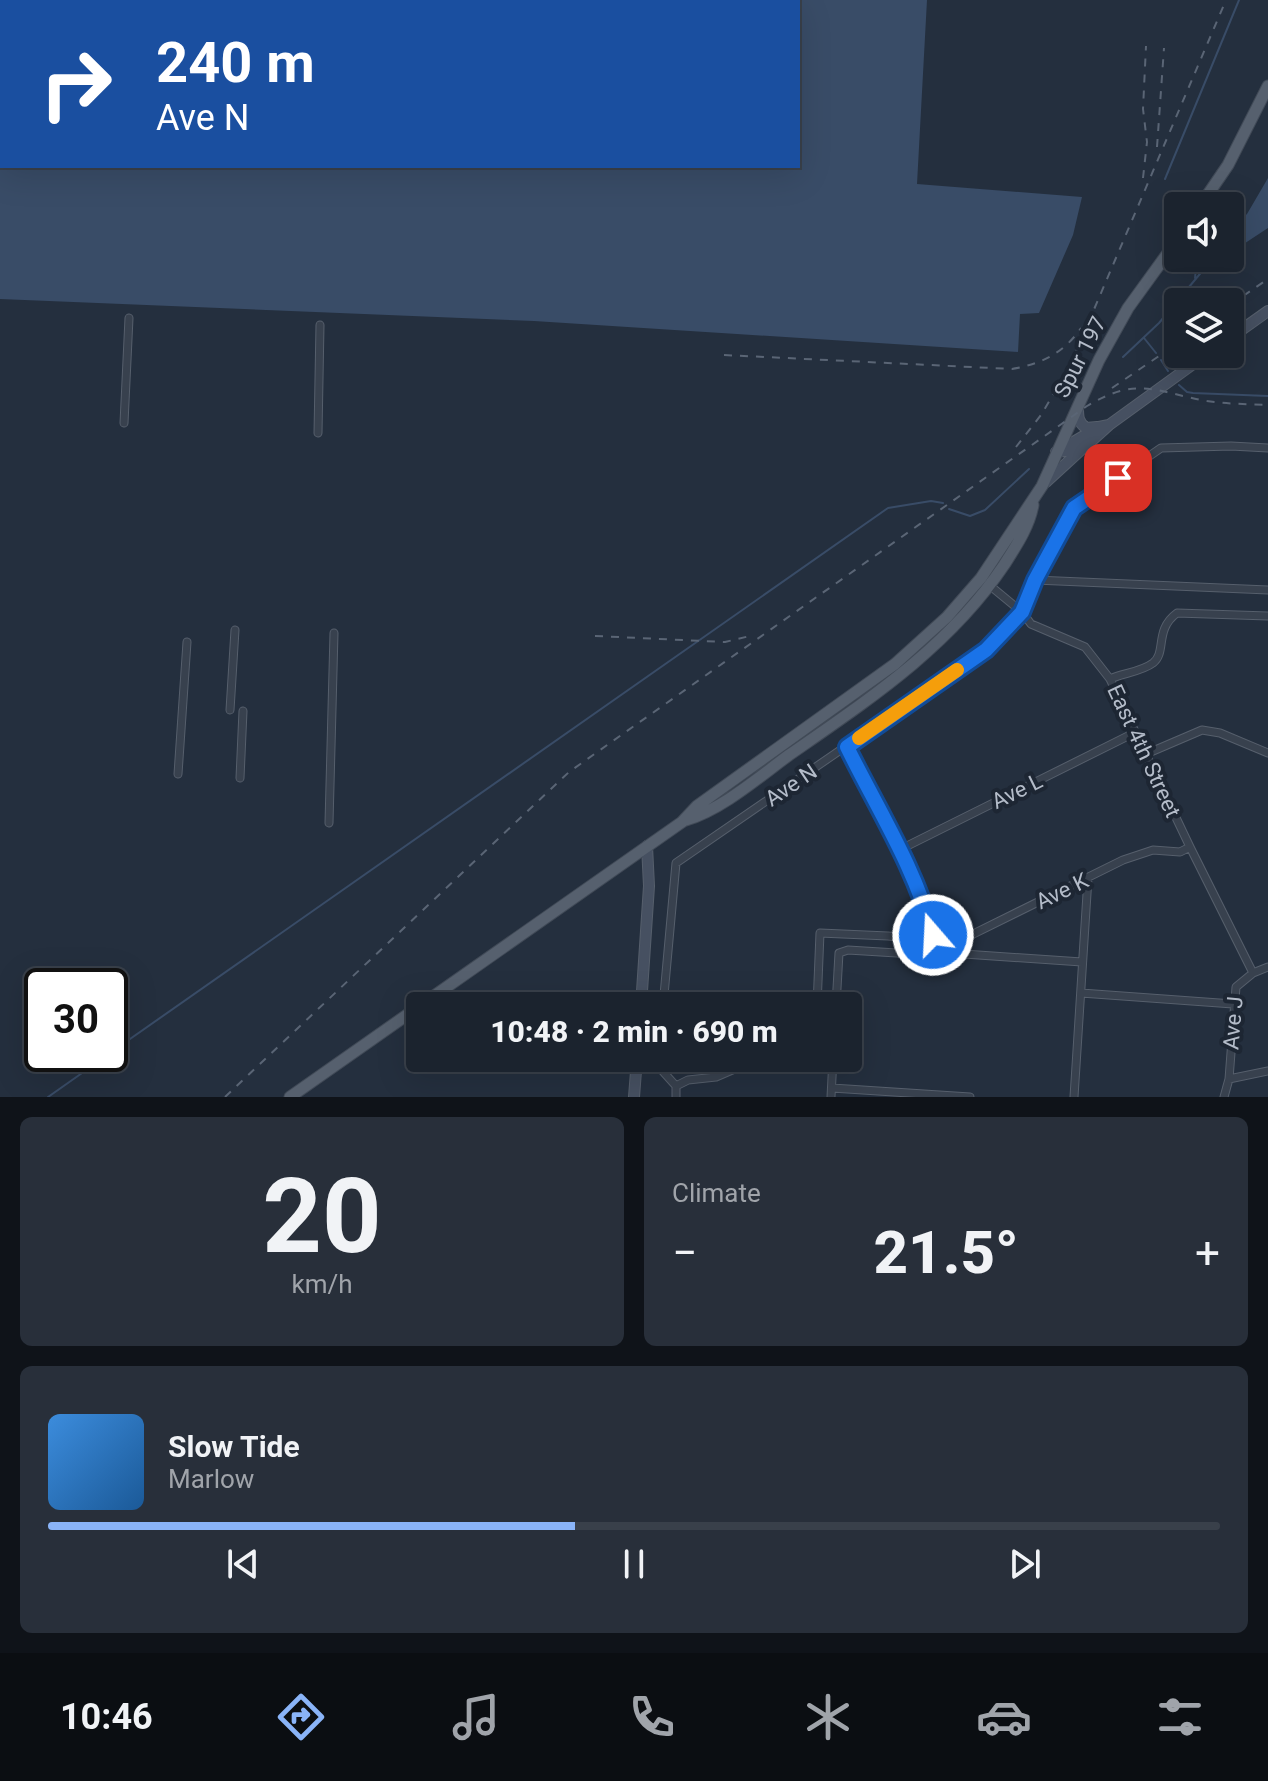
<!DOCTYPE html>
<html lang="en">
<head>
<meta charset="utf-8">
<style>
  body { margin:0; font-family:Roboto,sans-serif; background:#282f3a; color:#f1f3f6; height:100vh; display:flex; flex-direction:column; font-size:30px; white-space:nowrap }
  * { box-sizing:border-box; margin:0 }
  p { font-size:26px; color:#a0a4aa }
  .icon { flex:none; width:44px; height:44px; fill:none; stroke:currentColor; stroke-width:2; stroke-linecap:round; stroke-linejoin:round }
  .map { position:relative; height:1097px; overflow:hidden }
  .panel { display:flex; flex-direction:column; gap:20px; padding:20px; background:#0f1319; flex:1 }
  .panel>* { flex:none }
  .banner { position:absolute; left:0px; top:0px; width:800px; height:168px; box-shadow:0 8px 32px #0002,0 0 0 2px #39404a; background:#1a4fa0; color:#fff; overflow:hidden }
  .buttons { position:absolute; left:1164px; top:192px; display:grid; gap:16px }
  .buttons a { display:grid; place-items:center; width:80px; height:80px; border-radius:8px; background:#1b232e; box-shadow:0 8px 32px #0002,0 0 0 2px #39404a; font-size:40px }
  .speed { position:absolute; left:24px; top:968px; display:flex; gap:16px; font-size:40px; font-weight:700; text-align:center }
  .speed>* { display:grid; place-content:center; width:104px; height:104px; border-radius:50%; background:#1b232e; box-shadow:0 8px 32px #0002,0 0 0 2px #39404a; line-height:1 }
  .speed .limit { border:4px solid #111; border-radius:12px; background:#fff; color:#111 }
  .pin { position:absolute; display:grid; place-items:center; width:68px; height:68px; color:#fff; margin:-34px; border-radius:16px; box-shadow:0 4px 12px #0006 }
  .me { position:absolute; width:88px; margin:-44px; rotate:341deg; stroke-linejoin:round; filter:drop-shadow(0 0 6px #0008) }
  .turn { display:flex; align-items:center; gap:28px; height:168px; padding:0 24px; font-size:36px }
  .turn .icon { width:104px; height:104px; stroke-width:2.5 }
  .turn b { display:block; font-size:56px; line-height:68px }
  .big { font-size:60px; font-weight:800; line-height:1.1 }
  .panel .tile { flex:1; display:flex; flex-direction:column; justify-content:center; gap:12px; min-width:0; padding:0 28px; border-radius:12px; background:#282f3a }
  .panel .dial { align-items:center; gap:0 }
  .dial b { font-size:104px; line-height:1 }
  .song { display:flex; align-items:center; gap:24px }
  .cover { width:96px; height:96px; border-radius:12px; background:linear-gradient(135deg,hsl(210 70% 55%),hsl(210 70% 35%)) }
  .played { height:8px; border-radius:4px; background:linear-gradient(90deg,#8ab4f8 45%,#39404a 45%) }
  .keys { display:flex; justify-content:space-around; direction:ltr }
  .heat { display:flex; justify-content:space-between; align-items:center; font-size:44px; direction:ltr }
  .panel .tiles { flex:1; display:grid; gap:20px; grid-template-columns:1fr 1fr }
  .tile:last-child { grid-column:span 2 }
  .trip { position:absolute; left:406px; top:992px; width:456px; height:80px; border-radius:8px; background:#1b232e; box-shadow:0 8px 32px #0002,0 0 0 2px #39404a; font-weight:800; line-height:80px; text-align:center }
  .menu { display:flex; height:128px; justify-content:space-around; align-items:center; background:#0b0e12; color:#a0a4aa }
  .menu .icon { width:56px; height:56px }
  .menu .current { color:#8ab4f8 }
  .menu b { font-size:36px; color:#f1f3f6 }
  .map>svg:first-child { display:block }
  .water { fill:#394c67 }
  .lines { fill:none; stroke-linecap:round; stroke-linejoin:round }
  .stream { stroke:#394c67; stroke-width:2 }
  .street-casing { stroke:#565f6c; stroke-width:9 }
  .secondary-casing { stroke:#565f6c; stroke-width:12 }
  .primary-casing { stroke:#414a57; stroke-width:13 }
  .street { stroke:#38414e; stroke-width:7 }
  .secondary { stroke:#465061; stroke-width:10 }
  .primary { stroke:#56606e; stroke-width:11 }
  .rail { stroke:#5a6575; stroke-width:2; stroke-dasharray:8 8; stroke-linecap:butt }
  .route-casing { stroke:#114b97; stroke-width:20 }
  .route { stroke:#1a73e8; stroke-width:14 }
  .slow { stroke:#f59e0b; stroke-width:14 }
  .labels { text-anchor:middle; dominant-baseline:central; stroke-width:8; stroke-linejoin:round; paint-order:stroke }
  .street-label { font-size:22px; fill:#b4bcc9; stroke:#1d2633 }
</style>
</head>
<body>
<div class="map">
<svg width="1268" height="1097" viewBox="0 0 1268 1097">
  <rect width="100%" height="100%" fill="#242f3e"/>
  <path class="water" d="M0,0H64L2,2V166H798V2H556V0H927L917,184L1082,197L1073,235L1039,313L1020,314L1018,352L534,321L0,299Z
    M1268,178V228L1230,253V229L1247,214Z"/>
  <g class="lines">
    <path class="stream" d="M1165,179L1239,0
      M1195,278L1197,258
      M1144,338L1156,353
      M1123,357L1159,323L1209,263V258
      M1161,360L1168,371
      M1179,385L1187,392L1193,393L1268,396
      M949,509L970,516L985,510L1029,469
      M110,1053L888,508L931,501L943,503
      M48,1097L109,1054"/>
    <g class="street-casing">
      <path id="street" d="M124,423L129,318
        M318,433L320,325
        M1035,580L1268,590
        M988,584L1022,612L1031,624L1085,647L1110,679L1190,847L1253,973
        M1110,679C1123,673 1141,672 1153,663C1167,652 1154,630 1177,613L1268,616
        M230,710L235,630
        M847,747C873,799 903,851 924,906C928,916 929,934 937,941C943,946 949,944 955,943L1123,860L1153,850L1180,852L1190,847
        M1146,754L1202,730L1220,733L1268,753
        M178,774L187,642
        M240,778L243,711
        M329,823L334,633
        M899,850L1136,732
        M1081,993L1233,1004
        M663,1006L676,863L986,650L1022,612L1035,580L1074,508L1161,448L1231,446L1268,448
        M817,1006L820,933L888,936L937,941L935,952L1082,962
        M836,1006L839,953L848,950L929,955L935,952
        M659,1058L658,1066L676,1086V1097
        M658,1066C682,1071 699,1068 720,1058
        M1229,1079L1268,1071
        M676,1086L688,1080L716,1077L760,1058
        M832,1088L970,1097
        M831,1097L833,1058
        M1074,1097L1088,878
        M1224,1097L1229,1079L1236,987L1253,973L1268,967"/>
    </g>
    <g class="secondary-casing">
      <path id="secondary" d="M1230,338L1268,311
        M1078,407C1078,417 1078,422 1086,428L1097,427
        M1058,451L1099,427L1109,425
        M1056,452L1073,450L1088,444L1109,425L1207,354
        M1046,482L1082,449
        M641,1006L649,886L647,846
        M634,1097L637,1058"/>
    </g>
    <g class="primary-casing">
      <path id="primary" d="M1200,206L1228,165L1268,86
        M686,820C721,810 759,777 789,755C868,700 949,647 1004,565C1016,546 1029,527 1033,505
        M290,1097L682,822L697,806L895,664L947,617L981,578L1042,486L1099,360L1128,308L1178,239"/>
    </g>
    <use href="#street" class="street"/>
    <use href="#secondary" class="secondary"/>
    <use href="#primary" class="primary"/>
    <path class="rail" d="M1157,147L1164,48
      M1143,178L1147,142L1143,109L1146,46
      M1230,305L1268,279
      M724,355L1012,369C1041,364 1064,353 1081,328
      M1112,388L1178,343
      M1016,447L1041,415L1069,368L1226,0
      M595,636L725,642L754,635
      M225,1097L569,772L1087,406C1138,376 1153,391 1206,401C1226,404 1247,404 1268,405"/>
  </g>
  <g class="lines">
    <g class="route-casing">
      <path id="route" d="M933,935C916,869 877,808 847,747L986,650L1022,612L1035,580L1074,508L1118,478"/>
    </g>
    <use href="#route" class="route"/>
    <path class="slow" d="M859,738L957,670"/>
  </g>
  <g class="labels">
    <g class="street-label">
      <text transform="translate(1080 357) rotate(-63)">Spur 197</text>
      <text transform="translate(1144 751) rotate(65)">East 4th Street</text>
      <text transform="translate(791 785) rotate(-34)">Ave N</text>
      <text transform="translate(1017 791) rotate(-26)">Ave L</text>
      <text transform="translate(1062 891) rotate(-26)">Ave K</text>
      <text transform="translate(1233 1023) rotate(-85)">Ave J</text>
    </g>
  </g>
</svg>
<div class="buttons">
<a><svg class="icon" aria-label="sound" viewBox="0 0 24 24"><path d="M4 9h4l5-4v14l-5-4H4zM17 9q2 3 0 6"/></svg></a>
<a><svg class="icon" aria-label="layers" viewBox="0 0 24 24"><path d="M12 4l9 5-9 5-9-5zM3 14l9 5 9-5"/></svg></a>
</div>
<div class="speed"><div class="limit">30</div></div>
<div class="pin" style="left:1118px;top:478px;background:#d93025"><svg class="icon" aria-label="arrive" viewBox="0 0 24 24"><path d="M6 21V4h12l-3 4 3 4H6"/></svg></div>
<svg class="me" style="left:933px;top:935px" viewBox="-20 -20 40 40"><circle r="17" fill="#1a73e8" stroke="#fff" stroke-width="3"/><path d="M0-11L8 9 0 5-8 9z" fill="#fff"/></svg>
<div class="trip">10:48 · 2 min · 690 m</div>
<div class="banner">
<div class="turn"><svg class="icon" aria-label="right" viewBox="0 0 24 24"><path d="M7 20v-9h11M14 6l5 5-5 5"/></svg><div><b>240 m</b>Ave N</div></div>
</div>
</div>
<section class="panel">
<div class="tiles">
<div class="tile dial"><b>20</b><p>km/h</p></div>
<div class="tile"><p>Climate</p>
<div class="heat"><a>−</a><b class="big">21.5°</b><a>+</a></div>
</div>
<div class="tile">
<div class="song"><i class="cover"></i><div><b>Slow Tide</b><p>Marlow</p></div></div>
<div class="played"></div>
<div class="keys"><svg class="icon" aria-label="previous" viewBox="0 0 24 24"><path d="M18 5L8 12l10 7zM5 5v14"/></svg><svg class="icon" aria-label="pause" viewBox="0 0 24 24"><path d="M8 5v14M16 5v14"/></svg><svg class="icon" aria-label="next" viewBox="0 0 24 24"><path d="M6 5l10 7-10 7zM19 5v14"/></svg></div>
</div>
</div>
</section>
<nav class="menu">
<b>10:46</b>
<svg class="icon current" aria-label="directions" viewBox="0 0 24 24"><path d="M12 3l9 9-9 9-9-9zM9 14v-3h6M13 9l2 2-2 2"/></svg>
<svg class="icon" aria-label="music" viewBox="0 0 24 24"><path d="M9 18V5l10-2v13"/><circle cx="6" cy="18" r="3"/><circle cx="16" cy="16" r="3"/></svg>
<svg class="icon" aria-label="phone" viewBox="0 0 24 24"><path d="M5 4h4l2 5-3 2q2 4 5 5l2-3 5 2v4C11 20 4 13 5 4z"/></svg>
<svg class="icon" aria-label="climate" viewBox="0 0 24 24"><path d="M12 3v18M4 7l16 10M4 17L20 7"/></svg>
<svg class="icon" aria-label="car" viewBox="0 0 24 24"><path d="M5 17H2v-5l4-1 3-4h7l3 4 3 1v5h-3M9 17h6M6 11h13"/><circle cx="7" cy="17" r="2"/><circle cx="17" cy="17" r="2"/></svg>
<svg class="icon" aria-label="filters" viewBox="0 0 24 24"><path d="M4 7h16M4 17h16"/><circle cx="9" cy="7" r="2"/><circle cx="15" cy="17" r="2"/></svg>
</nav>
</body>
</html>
